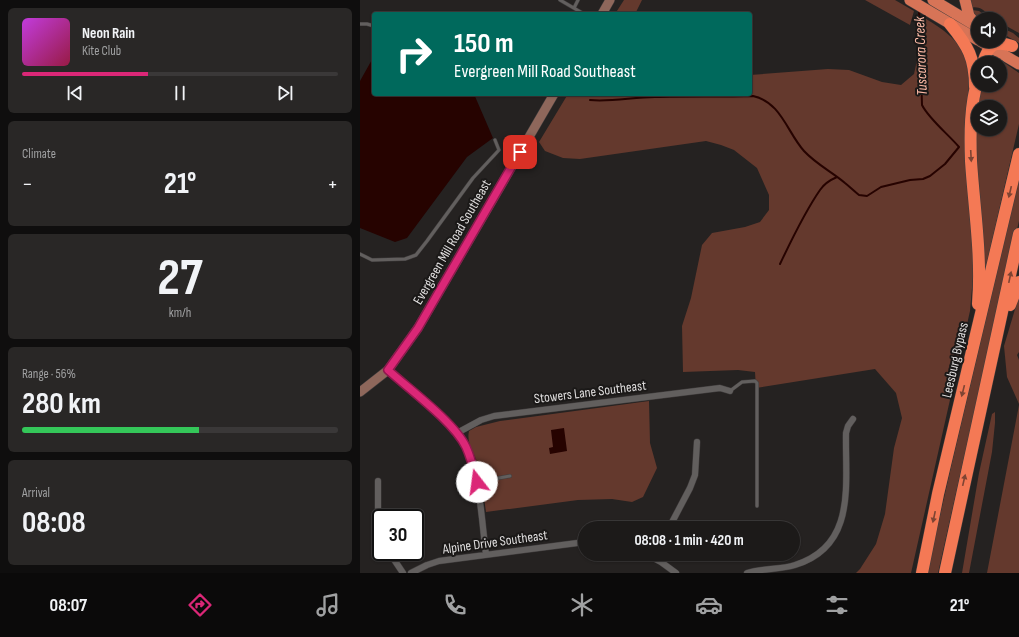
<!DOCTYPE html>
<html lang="en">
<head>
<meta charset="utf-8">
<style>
  body { margin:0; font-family:"Sofia Sans Condensed",sans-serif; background:#292726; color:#f1f3f6; height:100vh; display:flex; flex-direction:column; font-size:15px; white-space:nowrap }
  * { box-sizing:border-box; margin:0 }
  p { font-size:13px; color:#a0a1a2 }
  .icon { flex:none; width:22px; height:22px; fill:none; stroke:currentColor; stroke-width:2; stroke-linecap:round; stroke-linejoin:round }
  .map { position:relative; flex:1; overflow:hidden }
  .sheet { display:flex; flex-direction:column; gap:8px; padding:8px; background:#0f0e0e; width:360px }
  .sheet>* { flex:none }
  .guide { position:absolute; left:12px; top:12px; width:380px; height:84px; border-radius:4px; box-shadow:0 1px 3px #0004,0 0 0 1px #3a3838; background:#00695c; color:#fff; overflow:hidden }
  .tools { position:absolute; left:611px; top:12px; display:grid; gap:8px }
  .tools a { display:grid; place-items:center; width:36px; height:36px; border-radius:50%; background:#1c1a19; box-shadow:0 1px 3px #0004,0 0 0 1px #3a3838; font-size:20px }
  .speed { position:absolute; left:12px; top:509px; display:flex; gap:8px; font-size:20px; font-weight:700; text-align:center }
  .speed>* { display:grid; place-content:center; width:52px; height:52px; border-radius:50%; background:#1c1a19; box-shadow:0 1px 3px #0004,0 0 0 1px #3a3838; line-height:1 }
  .speed .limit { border:2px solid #111; border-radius:6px; background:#fff; color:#111 }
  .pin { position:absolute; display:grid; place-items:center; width:34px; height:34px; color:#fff; margin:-17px; border-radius:8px; box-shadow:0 2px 6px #0006 }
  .me { position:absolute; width:44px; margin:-22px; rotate:345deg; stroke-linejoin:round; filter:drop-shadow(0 0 3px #0008) }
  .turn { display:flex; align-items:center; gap:14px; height:84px; padding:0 16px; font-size:18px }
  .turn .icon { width:52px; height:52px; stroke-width:2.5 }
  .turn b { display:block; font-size:28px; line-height:34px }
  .big { font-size:30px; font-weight:700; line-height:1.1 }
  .sheet .widget { flex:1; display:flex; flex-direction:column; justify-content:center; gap:6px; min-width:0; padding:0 14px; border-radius:6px; background:#292726 }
  .sheet .dial { align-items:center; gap:0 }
  .dial b { font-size:52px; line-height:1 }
  .song { display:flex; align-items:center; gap:12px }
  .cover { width:48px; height:48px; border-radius:6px; background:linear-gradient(135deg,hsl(290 70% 55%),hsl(340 70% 35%)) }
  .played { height:4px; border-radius:2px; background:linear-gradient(90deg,#db2777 40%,#3a3838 40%) }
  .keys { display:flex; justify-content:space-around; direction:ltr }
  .heat { display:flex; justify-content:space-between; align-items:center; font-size:22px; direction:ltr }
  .charge { height:6px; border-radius:3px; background:linear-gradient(90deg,#34c759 56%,#3a3838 0) }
  .trip { position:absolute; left:218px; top:521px; width:222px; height:40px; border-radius:20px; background:#1c1a19; box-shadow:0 1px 3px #0004,0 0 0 1px #3a3838; font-weight:700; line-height:40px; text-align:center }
  .tabs { display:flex; height:64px; justify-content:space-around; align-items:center; background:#0b0a0a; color:#a0a1a2 }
  .tabs .icon { width:28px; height:28px }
  .tabs .selected { color:#db2777 }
  .tabs b { font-size:18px; color:#f1f3f6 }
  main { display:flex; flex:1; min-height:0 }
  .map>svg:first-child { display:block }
  .green { fill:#64392d }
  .water { fill:#260300 }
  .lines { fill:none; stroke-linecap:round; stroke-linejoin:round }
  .stream { stroke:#260300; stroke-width:2 }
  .service-casing { stroke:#403d3d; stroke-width:4 }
  .minor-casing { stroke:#403d3d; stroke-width:7 }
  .secondary-casing { stroke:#403d3d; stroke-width:10 }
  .trunk-casing { stroke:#403d3d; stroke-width:12 }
  .motorway-casing { stroke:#403d3d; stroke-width:13 }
  .service { stroke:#625f5e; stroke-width:3 }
  .minor { stroke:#625f5e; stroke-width:6 }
  .secondary { stroke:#8e675b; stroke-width:9 }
  .trunk { stroke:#d77457; stroke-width:11 }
  .motorway { stroke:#f47955; stroke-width:12 }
  .oneway { fill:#7d4433 }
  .route-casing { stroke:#8e194d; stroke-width:10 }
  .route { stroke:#db2777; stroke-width:7 }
  .labels { text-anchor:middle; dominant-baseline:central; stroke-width:4; stroke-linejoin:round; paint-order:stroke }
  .street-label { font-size:14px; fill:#dfdddd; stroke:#1b1918 }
  .water-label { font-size:15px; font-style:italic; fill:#febba7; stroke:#1b1918 }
</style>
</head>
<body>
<main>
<section class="sheet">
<div class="widget">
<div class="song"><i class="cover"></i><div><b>Neon Rain</b><p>Kite Club</p></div></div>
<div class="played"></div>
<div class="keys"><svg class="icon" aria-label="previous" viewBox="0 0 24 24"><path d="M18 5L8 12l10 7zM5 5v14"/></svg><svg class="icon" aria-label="pause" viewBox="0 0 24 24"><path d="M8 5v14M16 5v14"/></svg><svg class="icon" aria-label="next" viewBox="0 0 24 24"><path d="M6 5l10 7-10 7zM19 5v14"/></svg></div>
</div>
<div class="widget"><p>Climate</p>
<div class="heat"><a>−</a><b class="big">21°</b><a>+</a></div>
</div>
<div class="widget dial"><b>27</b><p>km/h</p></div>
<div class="widget"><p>Range · 56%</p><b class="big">280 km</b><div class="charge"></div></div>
<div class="widget"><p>Arrival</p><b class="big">08:08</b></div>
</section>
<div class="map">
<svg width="659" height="573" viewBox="0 0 659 573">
  <rect width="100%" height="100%" fill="#252221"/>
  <path class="green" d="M264,0H282L275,14H255Z
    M505,0H535L554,11L550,25Z
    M611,0H659V33L641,23L640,19C627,19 625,4 610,8Z
    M612,10L619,11L630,19C620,19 616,21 612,10Z
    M566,19C608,44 611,59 608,105L614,265L610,311L551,573H496L500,569L516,544L525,514L534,448L542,418L536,393L515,369L396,388L395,372L378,370L323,372L322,326L331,298L342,245L352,233L385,227L400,222L409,210V195L397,168L374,150L361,145L346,141L220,159L203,158L185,151L179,142L208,94H390V75L468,69L489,70L522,82L541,85L554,74Z
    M640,27L653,33L659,38V43L640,32Z
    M636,57L659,73V124L621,288L616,144L618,107V129H640V107H618L621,85H640V63H628L631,59Z
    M659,179V221L621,382L578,573H567L591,467Z
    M659,296V352L657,355L659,360V404L647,377L644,346Z
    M289,401L290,443L297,468L283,497L272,502L252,499L218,500L126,512C124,496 121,480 118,465C115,453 106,444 109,431L116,427L140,421Z
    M659,405V573H627Z
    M635,412V423L632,452L609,573H602L619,473L632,414Z"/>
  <path class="water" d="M14,56V94H114L133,138L107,157L47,238L35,242L0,228V81Z
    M204,428L207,451L190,454L189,448L193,447L191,430Z"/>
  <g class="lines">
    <path class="stream" d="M230,100C252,102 273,97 295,97C328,96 361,97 393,96C421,102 427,132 444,151C456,164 472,172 485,183C490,187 494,191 499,195L507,196L521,187L550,180L563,179L570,176L585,164L599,147C588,134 569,119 562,105L559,9
      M420,264C432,239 444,213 460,190C464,184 470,180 477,177"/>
    <g class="service-casing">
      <path id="service" d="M200,0L224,14
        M214,8L218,0
        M0,24H7L14,26
        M0,254L12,260L45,259L56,255L67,241L113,178L139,150L135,140
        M370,391L382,382L395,381L397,383V506
        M117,482L150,476"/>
    </g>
    <g class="minor-casing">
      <path id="minor" d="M28,370C52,391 89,417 104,445C120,471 122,524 126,555
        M97,433L121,420L134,416L360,388L370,391
        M18,481V515L21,531
        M309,528L330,488L335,475L337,442
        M29,552L43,573
        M286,554L301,562L316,573
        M51,573L67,565L79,561L225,542
        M387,573C403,568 419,570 435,565C497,546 485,484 486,433L488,426L493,419"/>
    </g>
    <g class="secondary-casing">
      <path id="secondary" d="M242,14L250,0
        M0,392L28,370L58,328L194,94"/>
    </g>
    <g class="trunk-casing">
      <path id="trunk" d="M550,0L618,40
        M573,0L618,27
        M605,0L609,16L615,23
        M620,41L659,64"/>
    </g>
    <g class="motorway-casing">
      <path id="motorway" d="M590,24C608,46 615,58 615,87
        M623,63C628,46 633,40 652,46
        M618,79C610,105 610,134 611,161C614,208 622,256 618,304
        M650,305L659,282
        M562,573L578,494L659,154
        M585,573L659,234"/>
    </g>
    <use href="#service" class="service"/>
    <use href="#minor" class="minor"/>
    <use href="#secondary" class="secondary"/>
    <use href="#trunk" class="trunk"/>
    <use href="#motorway" class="motorway"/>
  </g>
  <defs><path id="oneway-solid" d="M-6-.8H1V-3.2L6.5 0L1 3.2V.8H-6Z"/></defs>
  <g class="oneway">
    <use href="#oneway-solid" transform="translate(611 156) rotate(87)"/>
    <use href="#oneway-solid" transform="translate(650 192) rotate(103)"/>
    <use href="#oneway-solid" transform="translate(650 277) rotate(-78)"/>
    <use href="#oneway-solid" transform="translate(603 391) rotate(104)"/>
    <use href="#oneway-solid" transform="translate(604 480) rotate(-77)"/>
    <use href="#oneway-solid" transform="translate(574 517) rotate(102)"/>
  </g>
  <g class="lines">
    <g class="route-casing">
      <path id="route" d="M117,482C114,470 111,458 106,447C94,422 49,389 28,370L58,328L160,152"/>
    </g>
    <use href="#route" class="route"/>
  </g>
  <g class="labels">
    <g class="street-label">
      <text transform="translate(92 242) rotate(-60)">Evergreen Mill Road Southeast</text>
      <text transform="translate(595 360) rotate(-77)">Leesburg Bypass</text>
      <text transform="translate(230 392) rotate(-7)">Stowers Lane Southeast</text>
      <text transform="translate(135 542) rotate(-8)">Alpine Drive Southeast</text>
    </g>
    <g class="water-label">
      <text transform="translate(561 56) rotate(-92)">Tuscarora Creek</text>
    </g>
  </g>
</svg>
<div class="tools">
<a><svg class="icon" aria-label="sound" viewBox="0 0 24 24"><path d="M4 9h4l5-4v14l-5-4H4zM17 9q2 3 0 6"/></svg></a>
<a><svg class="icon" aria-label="search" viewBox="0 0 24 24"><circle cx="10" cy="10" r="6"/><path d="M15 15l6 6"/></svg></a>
<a><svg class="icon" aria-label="layers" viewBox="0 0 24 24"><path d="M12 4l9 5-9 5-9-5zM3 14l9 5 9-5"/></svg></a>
</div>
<div class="speed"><div class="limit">30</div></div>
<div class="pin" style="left:160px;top:152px;background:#d93025"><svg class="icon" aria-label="arrive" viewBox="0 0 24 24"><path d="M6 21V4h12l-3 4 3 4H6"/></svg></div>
<svg class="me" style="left:117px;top:482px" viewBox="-20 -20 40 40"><circle r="19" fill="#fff"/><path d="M0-13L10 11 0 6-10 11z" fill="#db2777"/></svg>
<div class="trip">08:08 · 1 min · 420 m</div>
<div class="guide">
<div class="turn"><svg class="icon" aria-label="right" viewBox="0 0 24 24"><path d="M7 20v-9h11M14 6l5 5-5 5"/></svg><div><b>150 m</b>Evergreen Mill Road Southeast</div></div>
</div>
</div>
</main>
<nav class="tabs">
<b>08:07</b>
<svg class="icon selected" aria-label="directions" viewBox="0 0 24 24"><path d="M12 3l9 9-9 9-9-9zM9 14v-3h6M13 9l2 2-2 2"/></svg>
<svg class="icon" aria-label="music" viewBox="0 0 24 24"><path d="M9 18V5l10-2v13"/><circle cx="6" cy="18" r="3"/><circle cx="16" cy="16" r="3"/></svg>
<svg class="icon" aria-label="phone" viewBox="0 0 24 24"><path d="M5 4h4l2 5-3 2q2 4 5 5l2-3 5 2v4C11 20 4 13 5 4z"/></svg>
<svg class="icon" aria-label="climate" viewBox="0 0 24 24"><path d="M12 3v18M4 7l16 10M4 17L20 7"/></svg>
<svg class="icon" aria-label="car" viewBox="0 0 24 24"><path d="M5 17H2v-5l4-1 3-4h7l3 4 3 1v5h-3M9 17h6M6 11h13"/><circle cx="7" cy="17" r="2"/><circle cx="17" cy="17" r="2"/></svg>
<svg class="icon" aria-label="filters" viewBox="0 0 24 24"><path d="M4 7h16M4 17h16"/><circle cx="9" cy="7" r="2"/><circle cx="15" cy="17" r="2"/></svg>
<b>21°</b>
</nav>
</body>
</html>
